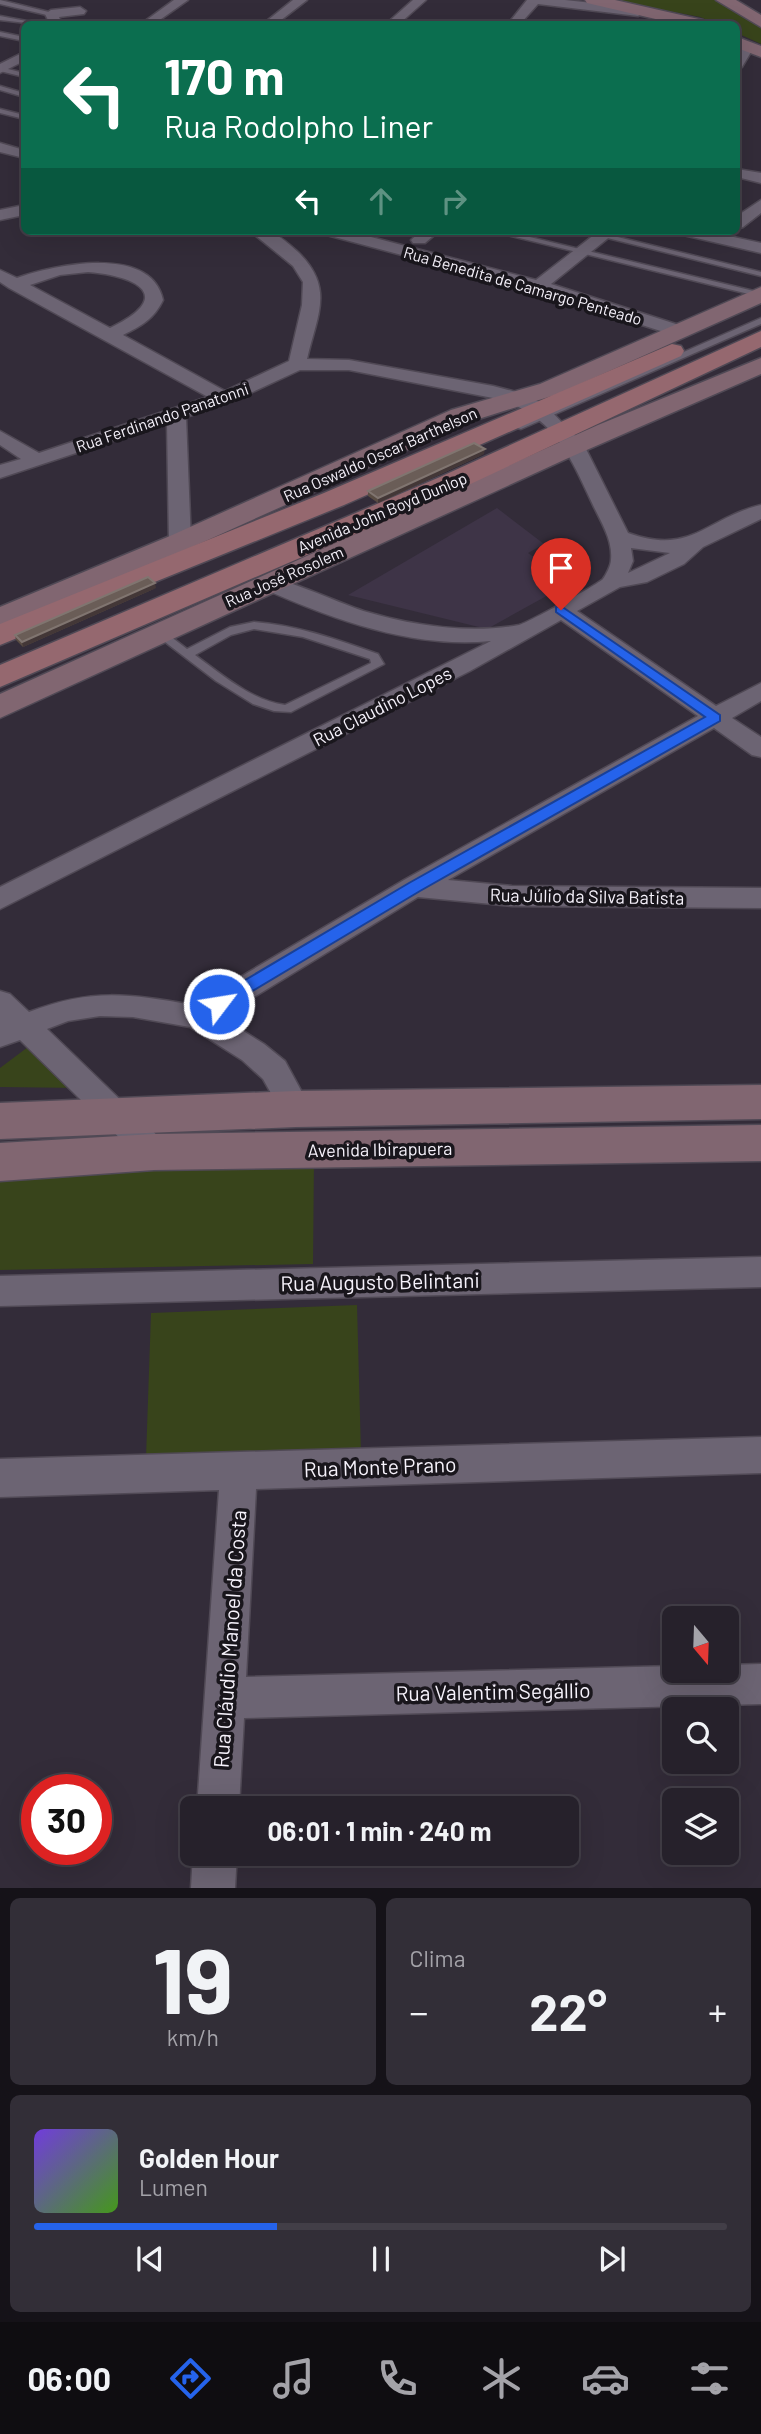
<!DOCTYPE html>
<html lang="pt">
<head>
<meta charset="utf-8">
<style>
  body { margin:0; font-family:Barlow,sans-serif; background:#322e37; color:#f1f3f6; height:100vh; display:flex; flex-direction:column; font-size:26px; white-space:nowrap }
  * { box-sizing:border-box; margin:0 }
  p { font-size:23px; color:#a4a3a9 }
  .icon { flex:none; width:38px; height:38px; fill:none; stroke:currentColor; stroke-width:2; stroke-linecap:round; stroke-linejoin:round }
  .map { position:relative; height:1888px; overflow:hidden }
  .panel { display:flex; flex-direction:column; gap:10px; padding:10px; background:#151218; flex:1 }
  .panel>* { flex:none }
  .guide { position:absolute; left:21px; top:21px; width:719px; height:214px; border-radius:10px; box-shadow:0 7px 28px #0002,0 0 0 2px #423e47; background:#0b6e4f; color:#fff; overflow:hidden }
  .needle { width:46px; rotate:161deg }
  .controls { position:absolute; left:662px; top:1606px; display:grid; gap:14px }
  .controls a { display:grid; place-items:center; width:77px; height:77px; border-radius:10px; background:#26212b; box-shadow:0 7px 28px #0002,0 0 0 2px #423e47; font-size:35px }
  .speed { position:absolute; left:21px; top:1774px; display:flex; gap:14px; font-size:35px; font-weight:700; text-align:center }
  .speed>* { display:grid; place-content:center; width:91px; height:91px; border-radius:50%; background:#26212b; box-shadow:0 7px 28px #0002,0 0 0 2px #423e47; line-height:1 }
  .speed .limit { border:10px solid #d22; background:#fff; color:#111 }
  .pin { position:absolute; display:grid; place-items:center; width:60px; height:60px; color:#fff; margin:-72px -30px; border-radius:50% 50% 50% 0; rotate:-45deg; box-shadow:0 0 7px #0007 }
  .pin .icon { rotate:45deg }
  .me { position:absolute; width:77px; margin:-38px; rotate:59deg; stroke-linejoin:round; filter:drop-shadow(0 0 5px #0008) }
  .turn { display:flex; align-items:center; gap:24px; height:147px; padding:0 28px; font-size:32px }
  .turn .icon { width:91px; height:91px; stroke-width:2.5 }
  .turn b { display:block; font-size:49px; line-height:60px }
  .lanes { display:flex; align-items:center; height:66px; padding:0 28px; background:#0003; justify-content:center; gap:35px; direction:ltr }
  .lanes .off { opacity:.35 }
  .big { font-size:52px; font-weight:700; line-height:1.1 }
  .panel .card { flex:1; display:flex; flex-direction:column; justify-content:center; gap:10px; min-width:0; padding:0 24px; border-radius:10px; background:#322e37 }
  .panel .dial { align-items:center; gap:0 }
  .dial b { font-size:91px; line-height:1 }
  .song { display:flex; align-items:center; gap:21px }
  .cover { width:84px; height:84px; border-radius:10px; background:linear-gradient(135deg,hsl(260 70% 55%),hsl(100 70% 35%)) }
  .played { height:7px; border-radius:4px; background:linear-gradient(90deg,#2563eb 35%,#423e47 35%) }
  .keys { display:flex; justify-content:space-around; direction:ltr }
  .heat { display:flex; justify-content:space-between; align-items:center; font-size:38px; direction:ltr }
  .panel .tiles { flex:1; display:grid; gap:10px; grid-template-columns:1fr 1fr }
  .card:last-child { grid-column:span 2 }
  .trip { position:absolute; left:180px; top:1796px; width:399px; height:70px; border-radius:10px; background:#26212b; box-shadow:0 7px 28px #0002,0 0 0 2px #423e47; font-weight:700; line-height:70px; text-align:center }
  .dock { display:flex; height:112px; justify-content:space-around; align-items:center; background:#0f0d11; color:#a4a3a9 }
  .dock .icon { width:49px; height:49px }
  .dock .current { color:#2563eb }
  .dock b { font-size:32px; color:#f1f3f6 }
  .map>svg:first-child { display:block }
  .built { fill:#3e3447 }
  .green { fill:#38441b }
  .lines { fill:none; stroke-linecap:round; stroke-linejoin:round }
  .lane-casing { stroke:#504955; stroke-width:3 }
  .street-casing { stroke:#504955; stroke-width:3 }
  .secondary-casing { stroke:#504955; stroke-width:3 }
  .primary-casing { stroke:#504955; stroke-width:3 }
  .lane { fill:#6c6473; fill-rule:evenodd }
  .street { fill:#6c6473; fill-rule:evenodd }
  .secondary { fill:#816671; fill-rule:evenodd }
  .primary { fill:#95686f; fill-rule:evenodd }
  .wall { fill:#594c43 }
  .shaded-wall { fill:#433737 }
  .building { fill:#6a5d57; stroke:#807570; stroke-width:2 }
  .route { fill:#2563eb; stroke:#184099; stroke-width:2 }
  .labels { text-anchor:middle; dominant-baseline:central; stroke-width:7; stroke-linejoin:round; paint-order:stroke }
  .far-street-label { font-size:16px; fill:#f6f2fb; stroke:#19161c }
  .street-label { font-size:18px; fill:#f6f2fb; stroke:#19161c }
  .near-street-label { font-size:21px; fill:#f6f2fb; stroke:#19161c }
</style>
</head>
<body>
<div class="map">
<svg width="761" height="1888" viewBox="0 0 761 1888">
  <rect width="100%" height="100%" fill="#332c39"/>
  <path class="built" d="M497,508L544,544L528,553L570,583L487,629L348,595Z"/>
  <path class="green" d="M612,0H717L745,19L761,25V44L737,33V24H717L700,17Z
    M32,1044L84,1088L0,1087V1068Z
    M314,1158L313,1264L0,1270V1170Z
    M357,1305L361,1454L146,1458L151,1313Z"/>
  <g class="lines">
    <g class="lane-casing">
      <path id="lane" d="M0,0L53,13L54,14L51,16L0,4Z
        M0,16L32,22L35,24L0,20Z
        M0,32L24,37V41L0,36Z
        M0,67L24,73V77L0,71Z
        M0,86L24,93V97L0,90Z
        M0,109L24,115V119L0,113Z
        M491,231H505L758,292L761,293V297Z
        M579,231H593L761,272V276Z
        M761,318V324L521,429L513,427Z
        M254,622C297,625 338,640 378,654L384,664L291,712L274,711L253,704L216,681L152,632L158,629L162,630L187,649L230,627ZM254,629L303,637L370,659L371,663L285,705C252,701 221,674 195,655L231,635Z"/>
    </g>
    <g class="street-casing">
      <path id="street" d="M174,0H188L154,24H141Z
        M293,0H307L276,24H263Z
        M413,0H426L399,24H386Z
        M527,0H565L638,8L644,12L638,16L538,4L520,24H508Z
        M80,7L86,11L84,14L59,17L62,24H50L45,14L51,10Z
        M748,43L754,47L742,67L737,68V54L743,44Z
        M24,52V61L0,73V64Z
        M0,143L24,150V158L0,152Z
        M737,169L761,173V183L737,177Z
        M761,200V213L743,227L737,229V216Z
        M24,205V215L0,220V210Z
        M250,231C275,231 280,236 298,252C335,288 317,315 307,359L349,360L493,386L524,394L545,405L584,445L628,533C692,556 706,518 761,505V519L703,547L684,564L647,582L620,587L577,611L716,706L761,683V701L732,718L761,737V757L752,755L714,728L448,880L512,886L761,888V908L512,906L418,897L221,1017L264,1044L285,1061L311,1109L307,1118L296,1122L285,1118L263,1079L242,1060L190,1027L133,1017L100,1016L68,1021L47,1029L165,1143L170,1152L165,1161L154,1165L143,1161L20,1040L0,1047V991L10,994L29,1012C92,988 128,994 193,1005L404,880L698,716L561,620L470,671L0,909V887L491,641C413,649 331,619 262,588L259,583L262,578C279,574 345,606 367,612C414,626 471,634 519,625C527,623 597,585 603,579C606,575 611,565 611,560C613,540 601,522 593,505C569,454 553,413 493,398L349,370H300L231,402L186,417L191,542L187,546H173L169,542L167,423L0,478V465L21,459L0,445V431L39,453L208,397L9,288L0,282V270L17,278C54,265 151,244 163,300C154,319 141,326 123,335L225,391L289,361L302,305L303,282L293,266ZM88,272C139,276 175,297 110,328L30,285L60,275ZM631,548L670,553L628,573L633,561Z
        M321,231H348L536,280L599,231H617L551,284L682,326L685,330L676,335L670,334L533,290L323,234Z
        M421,231H439L425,243H413L411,240Z
        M677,231H706L761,243V253L679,234Z
        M761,1257V1287L0,1306V1276Z
        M761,1437V1473L256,1489L246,1677L674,1666V1671H726V1665L761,1664V1704L244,1718L239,1808H197L219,1490L0,1497V1459Z
        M193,1853H237L235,1888H191Z"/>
    </g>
    <g class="secondary-casing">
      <path id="secondary" d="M585,0H615L703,20L706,24H677L587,3Z
        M716,0H736L761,15V27Z
        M737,37L761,46V57L737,48Z
        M761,287V303L558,394L469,422L190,548L0,627V607L170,536L451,410L540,384Z
        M761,358V374L566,459L0,718V694L598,425Z
        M761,1085V1119L296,1127L0,1139V1103L296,1091Z
        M761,1125V1161L154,1170L0,1181V1143L154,1134Z"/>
    </g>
    <g class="primary-casing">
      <path id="primary" d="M761,331V347L460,489L0,687V665L440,477Z
        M672,344L681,346L684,351L681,356L344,505L0,645V624L324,493Z"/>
    </g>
    <use href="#lane" class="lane"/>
    <use href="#street" class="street"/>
    <use href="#secondary" class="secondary"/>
    <use href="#primary" class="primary"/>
  </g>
  <path class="wall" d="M484,454L378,503L368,496V491Z
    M156,588L23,647L16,640L15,635Z"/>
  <path class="shaded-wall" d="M485,449L484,454L378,503V498Z
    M155,583L156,588L23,647L22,642Z"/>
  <path class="building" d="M474,443L485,449L378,498L368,491Z
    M148,577L155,583L22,642L15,635Z"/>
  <path class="route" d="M561,606L720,715V721L420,891L224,1008H213L210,1004L213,999L409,883L705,717L556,612V607Z"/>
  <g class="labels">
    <g class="far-street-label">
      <text transform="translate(523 285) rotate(16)">Rua Benedita de Camargo Penteado</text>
      <text transform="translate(162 417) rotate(-19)">Rua Ferdinando Panatonni</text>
      <text transform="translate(380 454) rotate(-24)">Rua Oswaldo Oscar Barthelson</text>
      <text transform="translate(382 512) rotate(-23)">Avenida John Boyd Dunlop</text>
      <text transform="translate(284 576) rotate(-24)">Rua José Rosolem</text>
    </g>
    <g class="street-label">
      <text transform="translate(382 706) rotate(-27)">Rua Claudino Lopes</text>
      <text transform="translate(587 896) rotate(1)">Rua Júlio da Silva Batista</text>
      <text transform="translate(380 1149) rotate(-1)">Avenida Ibirapuera</text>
    </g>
    <g class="near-street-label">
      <text transform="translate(380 1281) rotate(-1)">Rua Augusto Belintani</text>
      <text transform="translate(380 1466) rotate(-2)">Rua Monte Prano</text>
      <text transform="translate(229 1639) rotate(-86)">Rua Cláudio Manoel da Costa</text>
      <text transform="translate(493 1691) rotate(-1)">Rua Valentim Segállio</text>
    </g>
  </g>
</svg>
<div class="controls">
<a><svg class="needle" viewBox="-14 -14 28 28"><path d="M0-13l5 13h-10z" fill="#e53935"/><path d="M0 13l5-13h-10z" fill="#a4a3a9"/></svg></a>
<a><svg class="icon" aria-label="search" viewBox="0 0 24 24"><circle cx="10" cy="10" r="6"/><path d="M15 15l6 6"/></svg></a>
<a><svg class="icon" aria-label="layers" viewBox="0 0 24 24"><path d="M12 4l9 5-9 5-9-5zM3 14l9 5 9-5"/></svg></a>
</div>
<div class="speed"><div class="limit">30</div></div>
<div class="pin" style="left:561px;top:610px;background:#d93025"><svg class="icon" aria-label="arrive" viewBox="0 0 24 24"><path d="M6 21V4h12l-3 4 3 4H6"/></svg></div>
<svg class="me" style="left:219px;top:1004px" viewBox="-20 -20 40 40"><circle r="17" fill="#2563eb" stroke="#fff" stroke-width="3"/><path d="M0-11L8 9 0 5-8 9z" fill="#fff"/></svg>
<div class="trip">06:01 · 1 min · 240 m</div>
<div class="guide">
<div class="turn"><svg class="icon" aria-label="left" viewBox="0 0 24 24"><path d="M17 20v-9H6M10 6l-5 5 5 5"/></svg><div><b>170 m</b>Rua Rodolpho Liner</div></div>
<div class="lanes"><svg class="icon" aria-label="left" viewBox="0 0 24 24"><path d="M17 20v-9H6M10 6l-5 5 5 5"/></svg><svg class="icon off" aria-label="ahead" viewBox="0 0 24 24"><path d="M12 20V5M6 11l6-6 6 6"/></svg><svg class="icon off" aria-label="right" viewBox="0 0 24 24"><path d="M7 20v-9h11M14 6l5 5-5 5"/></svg></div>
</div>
</div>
<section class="panel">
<div class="tiles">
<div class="card dial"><b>19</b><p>km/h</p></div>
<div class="card"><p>Clima</p>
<div class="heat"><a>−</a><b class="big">22°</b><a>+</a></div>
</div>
<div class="card">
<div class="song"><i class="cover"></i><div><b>Golden Hour</b><p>Lumen</p></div></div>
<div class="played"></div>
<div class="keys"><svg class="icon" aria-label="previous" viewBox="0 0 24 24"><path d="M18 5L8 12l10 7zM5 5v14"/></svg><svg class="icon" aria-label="pause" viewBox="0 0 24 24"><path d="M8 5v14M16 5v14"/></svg><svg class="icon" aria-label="next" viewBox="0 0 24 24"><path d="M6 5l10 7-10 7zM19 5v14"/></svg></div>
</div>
</div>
</section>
<nav class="dock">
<b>06:00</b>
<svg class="icon current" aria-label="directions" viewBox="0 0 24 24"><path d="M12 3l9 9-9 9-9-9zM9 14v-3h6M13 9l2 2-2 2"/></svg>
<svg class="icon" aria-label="music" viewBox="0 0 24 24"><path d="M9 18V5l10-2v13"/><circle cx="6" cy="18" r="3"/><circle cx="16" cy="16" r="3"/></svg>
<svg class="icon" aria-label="phone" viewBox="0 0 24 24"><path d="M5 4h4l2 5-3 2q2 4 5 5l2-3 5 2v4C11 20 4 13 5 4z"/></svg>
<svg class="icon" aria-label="climate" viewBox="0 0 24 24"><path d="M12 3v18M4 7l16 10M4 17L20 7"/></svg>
<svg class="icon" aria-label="car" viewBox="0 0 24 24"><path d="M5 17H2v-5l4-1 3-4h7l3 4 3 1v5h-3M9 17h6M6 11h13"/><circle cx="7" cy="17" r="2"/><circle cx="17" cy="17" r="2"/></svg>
<svg class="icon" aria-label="filters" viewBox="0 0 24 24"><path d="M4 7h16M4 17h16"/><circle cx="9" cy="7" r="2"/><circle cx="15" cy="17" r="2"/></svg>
</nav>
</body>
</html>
